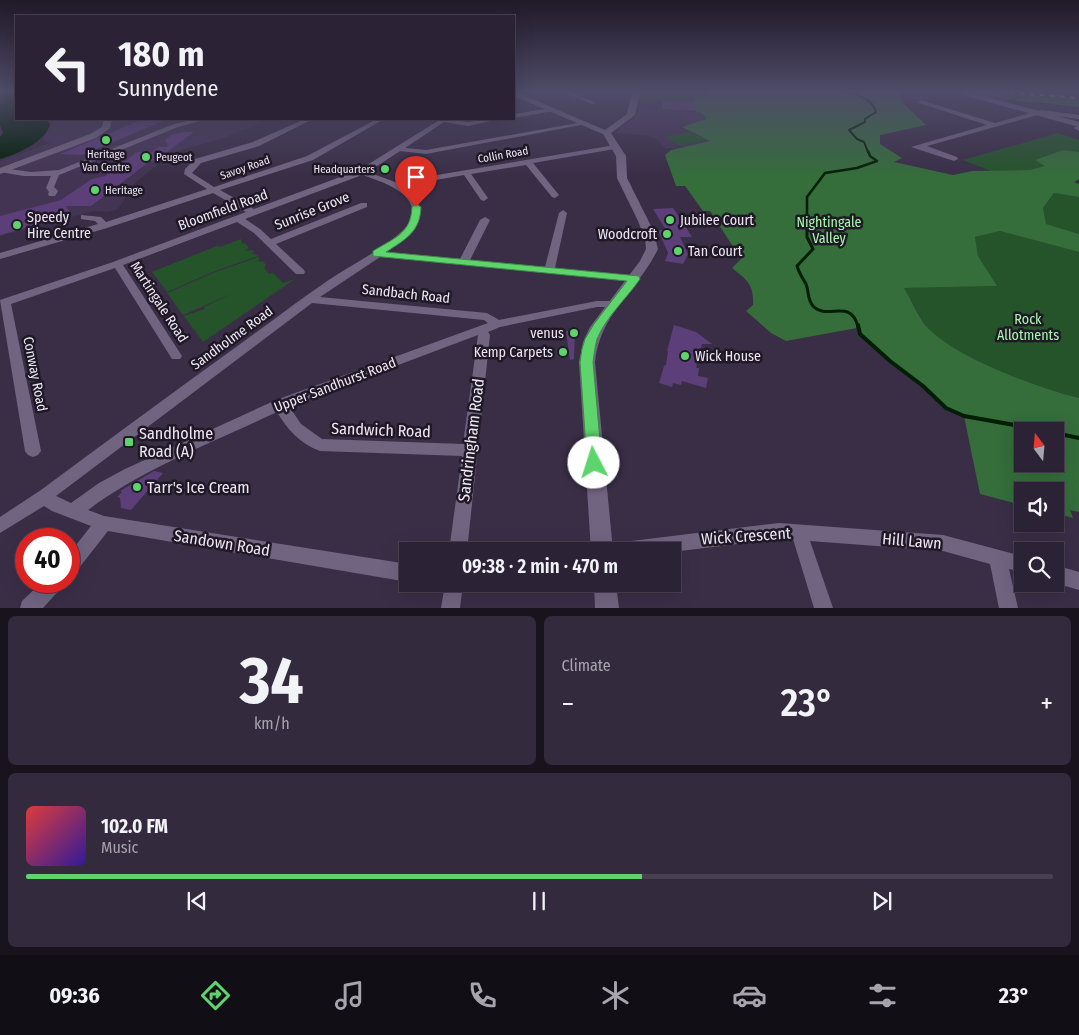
<!DOCTYPE html>
<html lang="en">
<head>
<meta charset="utf-8">
<style>
  body { margin:0; font-family:"Fira Sans Condensed",sans-serif; background:#342a3d; color:#f1f3f6; height:100vh; display:flex; flex-direction:column; font-size:19px; white-space:nowrap }
  * { box-sizing:border-box; margin:0 }
  p { font-size:16px; color:#a6a4ad }
  .icon { flex:none; width:28px; height:28px; fill:none; stroke:currentColor; stroke-width:2; stroke-linecap:round; stroke-linejoin:round }
  .map { position:relative; height:608px; overflow:hidden }
  .panel { display:flex; flex-direction:column; gap:8px; padding:8px; background:#18131d; flex:1 }
  .panel>* { flex:none }
  .hud { position:absolute; left:15px; top:15px; width:500px; height:105px; border-radius:0px; box-shadow:0 5px 20px #0002,0 0 0 1px #483f50; background:#2c2235; color:#f1f3f6; overflow:hidden }
  .needle { width:32px; rotate:344deg }
  .tools { position:absolute; left:1014px; top:422px; display:grid; gap:10px }
  .tools a { display:grid; place-items:center; width:50px; height:50px; border-radius:0px; background:#2c2235; box-shadow:0 5px 20px #0002,0 0 0 1px #483f50; font-size:25px }
  .speed { position:absolute; left:15px; top:528px; display:flex; gap:10px; font-size:25px; font-weight:700; text-align:center }
  .speed>* { display:grid; place-content:center; width:65px; height:65px; border-radius:50%; background:#2c2235; box-shadow:0 5px 20px #0002,0 0 0 1px #483f50; line-height:1 }
  .speed .limit { border:8px solid #d22; background:#fff; color:#111 }
  .pin { position:absolute; display:grid; place-items:center; width:42px; height:42px; color:#fff; margin:-51px -21px; border-radius:50% 50% 50% 0; rotate:-45deg; box-shadow:0 0 5px #0007 }
  .pin .icon { rotate:45deg }
  .me { position:absolute; width:55px; margin:-28px; rotate:355deg; stroke-linejoin:round; filter:drop-shadow(0 0 4px #0008) }
  .turn { display:flex; align-items:center; gap:18px; height:105px; padding:0 20px; font-size:22px }
  .turn .icon { width:65px; height:65px; stroke-width:2.5 }
  .turn b { display:block; font-size:35px; line-height:42px }
  .big { font-size:38px; font-weight:600; line-height:1.1 }
  .panel .tile { flex:1; display:flex; flex-direction:column; justify-content:center; gap:8px; min-width:0; padding:0 18px; border-radius:8px; background:#342a3d }
  .panel .dial { align-items:center; gap:0 }
  .dial b { font-size:65px; line-height:1 }
  .song { display:flex; align-items:center; gap:15px }
  .cover { width:60px; height:60px; border-radius:8px; background:linear-gradient(135deg,hsl(0 70% 55%),hsl(250 70% 35%)) }
  .played { height:5px; border-radius:2px; background:linear-gradient(90deg,#5ed56c 60%,#483f50 60%) }
  .keys { display:flex; justify-content:space-around; direction:ltr }
  .heat { display:flex; justify-content:space-between; align-items:center; font-size:28px; direction:ltr }
  .panel .tiles { flex:1; display:grid; gap:8px; grid-template-columns:1fr 1fr }
  .tile:last-child { grid-column:span 2 }
  .trip { position:absolute; left:399px; top:542px; width:282px; height:50px; border-radius:0px; background:#2c2235; box-shadow:0 5px 20px #0002,0 0 0 1px #483f50; font-weight:600; line-height:50px; text-align:center }
  .tabs { display:flex; height:80px; justify-content:space-around; align-items:center; background:#120e15; color:#a6a4ad }
  .tabs .icon { width:35px; height:35px }
  .tabs .on { color:#5ed56c }
  .tabs b { font-size:22px; color:#f1f3f6 }
  .map>svg:first-child { display:block }
  .built { fill:#443454 }
  .green { fill:#25542a }
  .forest { fill:#356d3b; fill-rule:evenodd }
  .water { fill:#021f06 }
  .lines { fill:none; stroke-linecap:round; stroke-linejoin:round }
  .stream-far3 { stroke:#021f06; stroke-width:2 }
  .stream-far2 { stroke:#021f06; stroke-width:2.5 }
  .stream-far1 { stroke:#021f06; stroke-width:3 }
  .stream { stroke:#021f06; stroke-width:4 }
  .building { fill:#5c3e79 }
  .minor { fill:#716481; fill-rule:evenodd }
  .tertiary { fill:#716481; fill-rule:evenodd }
  .rail { stroke:#c6bdd0; stroke-width:2; stroke-dasharray:5 5; stroke-linecap:butt }
  .route { fill:#5ed56c; stroke:#3d8a46 }
  .poi-dot { fill:#5ed56c; stroke:#1f1925; stroke-width:2 }
  .labels { text-anchor:middle; dominant-baseline:central; stroke-width:5; stroke-linejoin:round; paint-order:stroke }
  .far-poi-label { font-size:11px; fill:#eee6f7; stroke:#1f1925; text-anchor:start }
  .far-street-label { font-size:11px; fill:#eee6f7; stroke:#1f1925 }
  .street-label { font-size:14px; fill:#eee6f7; stroke:#1f1925 }
  .poi-label { font-size:14px; fill:#eee6f7; stroke:#1f1925; text-anchor:start }
  .park-label { font-size:14px; fill:#a8f8ad; stroke:#1f1925 }
  .near-street-label { font-size:16px; fill:#eee6f7; stroke:#1f1925 }
  .near-poi-label { font-size:16px; fill:#eee6f7; stroke:#1f1925; text-anchor:start }
</style>
</head>
<body>
<div class="map">
<svg width="1079" height="608" viewBox="0 0 1079 608">
  <rect width="100%" height="100%" fill="#3a2e47"/>
  <path class="built" d="M640,109L702,113L705,118L694,128L684,125L679,127L719,144L685,149L664,148L658,140L650,136L616,133L620,127L633,119Z
    M49,119H268L224,138L172,153L135,183L118,209L108,212L94,211L0,236V161L50,143L44,141V136L52,123Z"/>
  <path class="green" d="M639,91L699,92L700,95L693,102L639,98Z
    M690,132L707,140L680,146L665,137Z
    M1058,133L1079,140V152L1063,150L1046,166L1029,170L991,171L963,160Z
    M1054,193L1079,197V234L1045,224L1043,208Z
    M1000,231L1079,252V398C1040,388 953,358 927,327C919,318 911,299 903,288L996,286L978,256L975,237Z
    M241,239L242,244L245,243L249,248L245,251L252,250L254,252L250,253L255,254L258,256L213,272L167,292L152,272L217,246L220,247Z
    M258,257L260,259L258,260L260,262L263,261L266,265L264,268L269,274L273,273L283,283L295,279L203,342L184,316L205,309L204,307L233,293L183,315L167,293L213,273Z"/>
  <path class="forest" d="M710,91L728,92L761,91H893L900,93L903,103L926,125L880,135V144L902,158L894,162L953,175L972,171L1029,170L1045,166L1035,160L1063,150L1079,152V179L1074,182L1079,184V197L1054,193L1043,208L1046,224L1079,234V252L1000,231L975,237L978,256L997,286L904,288C910,298 920,320 927,327C955,358 1039,388 1079,398V512L1070,510L1073,518L1055,513V491H1022V505L980,494L964,416L946,408L923,386L890,361L860,334L857,328L786,341L771,333L746,311L753,305C754,284 747,280 732,268L741,259L710,211H703L685,186H676L665,155L671,150L710,141L682,127L706,119L702,113L696,112L693,102L700,95L708,96ZM1022,431H1055V464H1022Z
    M970,91L1079,99V107L1035,102L1033,103L966,92Z"/>
  <path class="water" d="M4,91H16V119H46L50,124C46,142 17,154 0,159V137L3,133L0,125V93Z"/>
  <g class="lines">
    <path class="stream-far3" d="M846,91C858,96 872,98 876,112L865,119V122L849,130L857,139L864,142L868,152"/>
    <path class="stream-far2" d="M807,229V197L825,173L857,168L877,161L870,156L868,151"/>
    <path class="stream-far1" d="M807,228V237L813,249L797,266C799,273 802,277 806,284C809,291 807,299 813,306C827,321 851,297 858,327"/>
    <path class="stream" d="M858,325L860,334L890,361L923,386L946,408L964,416L1048,431
      M1055,433L1079,438"/>
  </g>
  <path class="building" d="M662,101L693,102L695,111L662,109Z
    M143,119H168L82,155L60,154Z
    M182,132H194L155,161H150L91,206H66L72,215L0,235V216L61,200L92,179L105,176L137,152H152L159,147H168L165,140L171,135Z
    M673,208L692,237H680L688,254L683,264L665,261L668,253L658,230H666L653,209Z
    M674,325L696,332L712,344H702L696,368H699L698,376L708,378L706,388L682,381L681,385L673,383L672,387L659,383L664,366L666,365L668,351H667Z
    M566,331H575L574,359L570,360Z
    M154,471L163,473L131,510L121,508L120,498L117,497L122,492L120,491Z"/>
  <g class="lines">
    <path class="minor" d="M560,91H567L597,103L592,104Z
      M921,100L995,123L1041,110L1079,115V119L1041,114L927,146L957,157L958,159L954,161L911,147L987,125L919,103L918,102Z
      M551,108L553,109V111L514,118V114Z
      M196,119H207L178,127L59,175L54,187L58,191L55,196H49L48,194L49,192L46,188L51,176H24L0,172V168H2L31,172L59,170L174,124Z
      M305,119H313L259,146L201,163L192,173L214,187L307,156L377,119H384L313,160L220,190L254,209L359,170L441,119L468,122L487,119H500L468,126L444,122L405,148L426,150L583,122L586,124L426,154L400,151L368,172L395,182L615,145L619,147L615,149L533,163L559,195L555,198L552,197L526,165L471,174L488,198L484,201L481,200L464,175L402,186C438,212 415,233 387,252L460,259L480,220L485,217L490,220L470,260L545,267L559,213L563,210L567,213L555,268L635,276L640,279L639,281L380,257L320,297L487,313L499,320L597,301H613L619,304L613,307H597L500,327L488,332L490,335L467,551H449L462,456L320,451C300,444 287,429 277,412C214,442 144,468 88,510L104,516L408,564V582L108,531L75,573L69,575V554L91,526L52,511L44,506L0,533V517L41,490C108,440 175,391 243,342C274,320 305,295 338,274C355,263 407,236 412,217C417,192 380,181 362,175L245,219L260,229L271,239L361,203H367V207L276,244L304,270L305,272L304,274H296L254,233L237,222L123,265L182,356L180,359H172L115,268L11,304L41,451L38,455L33,457L28,455L25,451L0,300L113,262L246,212L213,193L107,228L0,259V253L98,224L95,221L81,219V215L101,217L106,222L207,189L184,174L185,169L195,159L253,142ZM312,303L484,320L488,323L276,400L125,469L99,483L71,503L56,496ZM478,335L463,444L322,439L301,424L289,406Z
      M1077,126H1079V131L1074,128Z
      M779,523L943,535L1022,556V572L1009,569L1018,608H999L990,564L943,551L810,541L833,608H814L793,539H779L672,552L606,551L609,545L615,543Z
      M1055,565L1079,572V590L1055,583Z
      M43,581H65L62,587L43,608H20L22,601Z
      M445,584H463L460,608H441Z"/>
    <path class="tertiary" d="M514,91L605,130L627,114L632,91H640L635,115L611,133L626,156L627,178L653,230L658,249C637,292 600,313 595,362L613,551H591L579,362L583,342L590,327L640,261L646,249L645,239L638,221L617,178L616,156L603,134L514,96Z
      M956,91H965L1079,122V127L956,93Z
      M104,119H112L110,128L96,138L0,174V168L90,134L102,127Z
      M594,584H616L619,608H595Z"/>
    <path class="rail" d="M990,91L1079,98"/>
  </g>
  <linearGradient id="sky" x2="0" y2="1"><stop stop-color="#201927"/><stop offset="0.52" stop-color="#4f4c69"/><stop offset="1" stop-color="#4f4c69" stop-opacity="0"/></linearGradient>
  <rect width="1079" height="176" fill="url(#sky)"/>
  <path class="route" d="M416,204L421,207C420,232 406,239 386,252L639,276L640,279C627,298 606,317 597,339C595,346 594,355 593,362L602,463L600,467L594,469L589,467L587,463L580,362L582,349L585,339L594,324L627,281L373,256V251C394,238 411,234 412,207Z"/>
  <g class="poi-dot">
    <circle cx="106" cy="140" r="5"/>
    <circle cx="146" cy="157" r="5"/>
    <circle cx="385" cy="169" r="5"/>
    <circle cx="95" cy="190" r="5"/>
    <circle cx="670" cy="220" r="5"/>
    <circle cx="17" cy="225" r="5"/>
    <circle cx="667" cy="234" r="5"/>
    <circle cx="678" cy="251" r="5"/>
    <circle cx="574" cy="333" r="5"/>
    <circle cx="563" cy="352" r="5"/>
    <circle cx="685" cy="356" r="5"/>
    <rect x="124" y="437" width="10" height="10" rx="2.5"/>
    <circle cx="137" cy="487" r="5"/>
  </g>
  <g class="labels">
    <g class="far-poi-label">
      <text x="106" y="154" text-anchor="middle">Heritage<tspan x="106" dy="13">Van Centre</tspan></text>
      <text x="156" y="157">Peugeot</text>
      <text x="375" y="169" text-anchor="end">Headquarters</text>
      <text x="105" y="190">Heritage</text>
    </g>
    <g class="far-street-label">
      <text transform="translate(503 155) rotate(-10)">Collin Road</text>
      <text transform="translate(245 168) rotate(-19)">Savoy Road</text>
    </g>
    <g class="street-label">
      <text transform="translate(223 210) rotate(-20)">Bloomfield Road</text>
      <text transform="translate(312 211) rotate(-22)">Sunrise Grove</text>
      <text transform="translate(406 294) rotate(6)">Sandbach Road</text>
      <text transform="translate(159 302) rotate(57)">Martingale Road</text>
      <text transform="translate(232 338) rotate(-36)">Sandholme Road</text>
      <text transform="translate(35 374) rotate(79)">Conway Road</text>
      <text transform="translate(335 385) rotate(-21)">Upper Sandhurst Road</text>
    </g>
    <g class="poi-label">
      <text x="27" y="217">Speedy<tspan x="27" dy="16">Hire Centre</tspan></text>
      <text x="680" y="220">Jubilee Court</text>
      <text x="657" y="234" text-anchor="end">Woodcroft</text>
      <text x="688" y="251">Tan Court</text>
      <text x="564" y="333" text-anchor="end">venus</text>
      <text x="553" y="352" text-anchor="end">Kemp Carpets</text>
      <text x="695" y="356">Wick House</text>
    </g>
    <g class="park-label">
      <text x="829" y="222">Nightingale<tspan x="829" dy="16">Valley</tspan></text>
      <text x="1028" y="319">Rock<tspan x="1028" dy="16">Allotments</tspan></text>
    </g>
    <g class="near-street-label">
      <text transform="translate(381 430) rotate(2)">Sandwich Road</text>
      <text transform="translate(471 440) rotate(-83)">Sandringham Road</text>
      <text transform="translate(746 536) rotate(-4)">Wick Crescent</text>
      <text transform="translate(912 541) rotate(5)">Hill Lawn</text>
      <text transform="translate(222 543) rotate(9)">Sandown Road</text>
    </g>
    <g class="near-poi-label">
      <text x="139" y="433">Sandholme<tspan x="139" dy="18">Road (A)</tspan></text>
      <text x="147" y="487">Tarr's Ice Cream</text>
    </g>
  </g>
</svg>
<div class="tools">
<a><svg class="needle" viewBox="-14 -14 28 28"><path d="M0-13l5 13h-10z" fill="#e53935"/><path d="M0 13l5-13h-10z" fill="#a6a4ad"/></svg></a>
<a><svg class="icon" aria-label="sound" viewBox="0 0 24 24"><path d="M4 9h4l5-4v14l-5-4H4zM17 9q2 3 0 6"/></svg></a>
<a><svg class="icon" aria-label="search" viewBox="0 0 24 24"><circle cx="10" cy="10" r="6"/><path d="M15 15l6 6"/></svg></a>
</div>
<div class="speed"><div class="limit">40</div></div>
<div class="pin" style="left:416px;top:207px;background:#d93025"><svg class="icon" aria-label="arrive" viewBox="0 0 24 24"><path d="M6 21V4h12l-3 4 3 4H6"/></svg></div>
<svg class="me" style="left:594px;top:463px" viewBox="-20 -20 40 40"><circle r="19" fill="#fff"/><path d="M0-13L10 11 0 6-10 11z" fill="#5ed56c"/></svg>
<div class="trip">09:38 · 2 min · 470 m</div>
<div class="hud">
<div class="turn"><svg class="icon" aria-label="left" viewBox="0 0 24 24"><path d="M17 20v-9H6M10 6l-5 5 5 5"/></svg><div><b>180 m</b>Sunnydene</div></div>
</div>
</div>
<section class="panel">
<div class="tiles">
<div class="tile dial"><b>34</b><p>km/h</p></div>
<div class="tile"><p>Climate</p>
<div class="heat"><a>−</a><b class="big">23°</b><a>+</a></div>
</div>
<div class="tile">
<div class="song"><i class="cover"></i><div><b>102.0 FM</b><p>Music</p></div></div>
<div class="played"></div>
<div class="keys"><svg class="icon" aria-label="previous" viewBox="0 0 24 24"><path d="M18 5L8 12l10 7zM5 5v14"/></svg><svg class="icon" aria-label="pause" viewBox="0 0 24 24"><path d="M8 5v14M16 5v14"/></svg><svg class="icon" aria-label="next" viewBox="0 0 24 24"><path d="M6 5l10 7-10 7zM19 5v14"/></svg></div>
</div>
</div>
</section>
<nav class="tabs">
<b>09:36</b>
<svg class="icon on" aria-label="directions" viewBox="0 0 24 24"><path d="M12 3l9 9-9 9-9-9zM9 14v-3h6M13 9l2 2-2 2"/></svg>
<svg class="icon" aria-label="music" viewBox="0 0 24 24"><path d="M9 18V5l10-2v13"/><circle cx="6" cy="18" r="3"/><circle cx="16" cy="16" r="3"/></svg>
<svg class="icon" aria-label="phone" viewBox="0 0 24 24"><path d="M5 4h4l2 5-3 2q2 4 5 5l2-3 5 2v4C11 20 4 13 5 4z"/></svg>
<svg class="icon" aria-label="climate" viewBox="0 0 24 24"><path d="M12 3v18M4 7l16 10M4 17L20 7"/></svg>
<svg class="icon" aria-label="car" viewBox="0 0 24 24"><path d="M5 17H2v-5l4-1 3-4h7l3 4 3 1v5h-3M9 17h6M6 11h13"/><circle cx="7" cy="17" r="2"/><circle cx="17" cy="17" r="2"/></svg>
<svg class="icon" aria-label="filters" viewBox="0 0 24 24"><path d="M4 7h16M4 17h16"/><circle cx="9" cy="7" r="2"/><circle cx="15" cy="17" r="2"/></svg>
<b>23°</b>
</nav>
</body>
</html>
